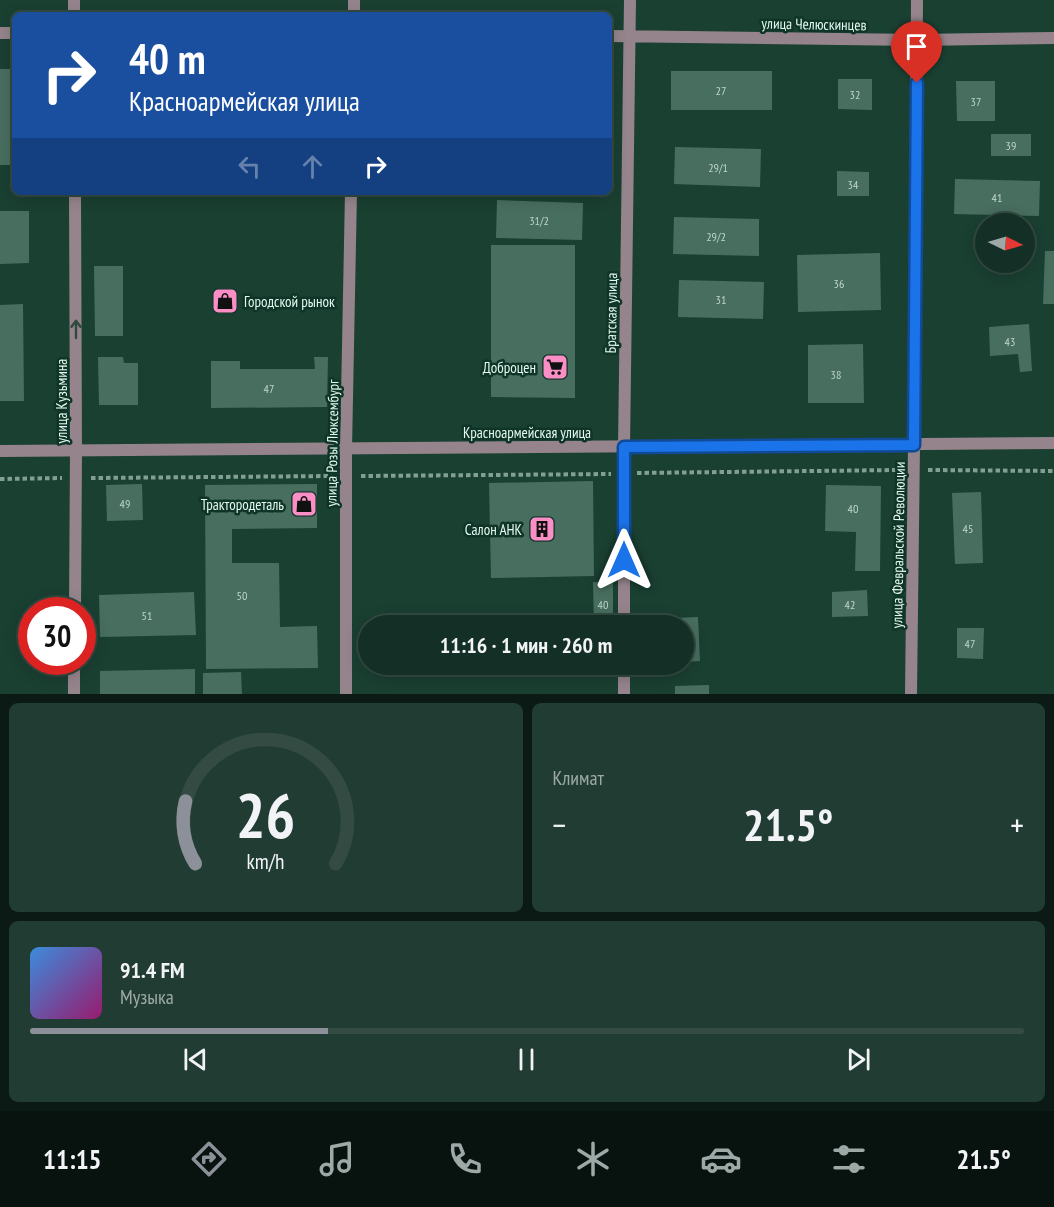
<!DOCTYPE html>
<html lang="ru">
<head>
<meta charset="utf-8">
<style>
  body { margin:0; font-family:"PT Sans Narrow",sans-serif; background:#213c32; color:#f1f3f6; height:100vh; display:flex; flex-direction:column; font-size:22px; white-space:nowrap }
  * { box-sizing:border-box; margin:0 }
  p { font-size:20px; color:#9da9a7 }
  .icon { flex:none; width:33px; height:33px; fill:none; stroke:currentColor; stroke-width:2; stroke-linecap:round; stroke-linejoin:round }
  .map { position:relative; height:694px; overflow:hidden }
  .details { display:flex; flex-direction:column; gap:9px; padding:9px; background:#0b1a15; flex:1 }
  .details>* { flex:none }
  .banner { position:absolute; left:12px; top:12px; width:600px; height:183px; border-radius:9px; box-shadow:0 3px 15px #0003,0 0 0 2px #334b43; background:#1a4fa0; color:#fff; overflow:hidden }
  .needle { width:39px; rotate:95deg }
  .fabs { position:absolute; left:975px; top:213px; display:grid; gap:12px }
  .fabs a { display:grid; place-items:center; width:60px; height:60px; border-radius:50%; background:#143026; box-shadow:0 3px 15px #0003,0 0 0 2px #334b43; font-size:30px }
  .speed { position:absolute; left:18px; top:597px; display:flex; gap:12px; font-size:30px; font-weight:700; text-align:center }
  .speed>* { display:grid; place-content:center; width:78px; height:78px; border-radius:50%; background:#143026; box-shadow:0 3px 15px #0003,0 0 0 2px #334b43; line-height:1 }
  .speed .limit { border:9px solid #d22; background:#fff; color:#111 }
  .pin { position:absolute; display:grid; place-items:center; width:51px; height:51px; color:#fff; margin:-62px -26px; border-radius:50% 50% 50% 0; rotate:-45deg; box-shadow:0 0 6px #0007 }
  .pin .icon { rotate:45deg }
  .me { position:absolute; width:66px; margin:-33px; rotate:0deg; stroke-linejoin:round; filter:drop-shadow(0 0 4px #0008) }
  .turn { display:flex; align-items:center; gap:21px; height:126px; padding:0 18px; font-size:27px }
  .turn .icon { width:78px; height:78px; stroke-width:2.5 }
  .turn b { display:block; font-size:42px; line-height:51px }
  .lanes { display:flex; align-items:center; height:57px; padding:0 18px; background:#0003; justify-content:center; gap:30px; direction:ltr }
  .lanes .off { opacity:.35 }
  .big { font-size:45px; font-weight:800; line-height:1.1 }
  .details .tile { flex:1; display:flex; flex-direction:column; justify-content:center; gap:9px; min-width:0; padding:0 21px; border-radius:9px; background:#213c32 }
  .details .dial { align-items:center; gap:0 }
  .dial svg { height:156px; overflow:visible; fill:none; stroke:#334b43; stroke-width:7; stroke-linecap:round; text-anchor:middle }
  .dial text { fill:#f1f3f6; stroke:none }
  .song { display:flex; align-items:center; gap:18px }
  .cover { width:72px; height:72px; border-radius:9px; background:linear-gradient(135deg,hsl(210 70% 55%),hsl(320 70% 35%)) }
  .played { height:6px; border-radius:3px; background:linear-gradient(90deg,#8c9099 30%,#334b43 30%) }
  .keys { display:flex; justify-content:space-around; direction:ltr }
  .heat { display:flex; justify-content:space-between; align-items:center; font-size:33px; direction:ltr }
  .details .tiles { flex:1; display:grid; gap:9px; grid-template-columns:1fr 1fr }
  .tile:last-child { grid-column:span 2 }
  .trip { position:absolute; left:358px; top:615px; width:336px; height:60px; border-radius:30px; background:#143026; box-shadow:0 3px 15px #0003,0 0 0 2px #334b43; font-weight:800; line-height:60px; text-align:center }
  .tabs { display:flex; height:96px; justify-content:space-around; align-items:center; background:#08130f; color:#9da9a7 }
  .tabs .icon { width:42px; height:42px }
  .tabs .active { color:#8c9099 }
  .tabs b { font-size:27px; color:#f1f3f6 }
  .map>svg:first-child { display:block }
  .building { fill:#486e5f }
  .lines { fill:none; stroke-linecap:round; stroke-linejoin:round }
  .path { stroke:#829f93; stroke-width:4; stroke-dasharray:4.5 3; stroke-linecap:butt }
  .minor { stroke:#95848b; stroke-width:12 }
  .tertiary { stroke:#95848b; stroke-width:12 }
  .oneway { stroke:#304941 }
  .route-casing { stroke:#114b97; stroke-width:15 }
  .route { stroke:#1a73e8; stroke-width:10 }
  .labels { text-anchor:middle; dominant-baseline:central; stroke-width:5; stroke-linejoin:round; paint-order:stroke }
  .number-label { font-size:12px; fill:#bdd6cb }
  .street-label { font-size:15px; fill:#e4f9ef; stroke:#0f3528 }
  .poi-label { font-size:15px; fill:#e4f9ef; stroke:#0f3528; text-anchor:end }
</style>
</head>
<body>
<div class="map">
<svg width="1054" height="694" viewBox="0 0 1054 694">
  <rect width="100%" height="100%" fill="#1a4032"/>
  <path class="building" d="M0,69H15V165H0Z
    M671,71H772V110H671Z
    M838,79H872V110L838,109Z
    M956,81H995V121H957Z
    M991,134H1031V156H991Z
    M675,147L761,149L760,187L674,184Z
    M837,171L869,172V196H837Z
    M955,179L1040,181L1039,216L954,214Z
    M497,200L583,203L582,240L496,238Z
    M0,211H29V263L0,264Z
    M674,217L759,219V256L673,254Z
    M491,245H575V398L491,397Z
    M1045,251H1054V304H1043Z
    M880,253L881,310L798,312L797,255Z
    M94,266H123V336H95Z
    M679,280L764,282L763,319L678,317Z
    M23,304L24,401H0V305Z
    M1029,324L1032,371L1020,372L1018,354L990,356L989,327Z
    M863,344L864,403H808V345Z
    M98,357H123L124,363H138V405H99Z
    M314,357H328L327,407L211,408V361H240V369H315Z
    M593,481L594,576L491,578L489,483Z
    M142,484L143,520L107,521L106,485Z
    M317,484V528L232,529V563H279L280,627L317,626L318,668L206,669L205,485Z
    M826,485L881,486L880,571H855L856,532L825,531Z
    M981,492L983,563L955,564L952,493Z
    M593,582H613V626H594Z
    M867,590L868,616L832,617V592Z
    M194,592L196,635L100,637L99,595Z
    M698,617L700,661L684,662V626H674V618Z
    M957,628H984L983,659L957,658Z
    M594,664H613V673L594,674Z
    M195,669V694H100V671Z
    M241,672L242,694H203V673Z
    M709,685V694H675V686Z"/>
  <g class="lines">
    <path class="path" d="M928,470L1054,471
      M637,473L899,470
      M361,476L611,474
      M91,478L332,476
      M0,479L62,478"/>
    <path class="minor" d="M0,33H15
      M609,36L917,40L1054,38
      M75,610L76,451
      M624,626V447L630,0
      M624,664V694
      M74,694V662
      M346,694V449
      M911,694L914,445"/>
    <path class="tertiary" d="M74,15V0
      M354,15V0
      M75,192L76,451
      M914,445L917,0
      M346,449L351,192
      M0,451L1054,443"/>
  </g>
  <defs><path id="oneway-shaft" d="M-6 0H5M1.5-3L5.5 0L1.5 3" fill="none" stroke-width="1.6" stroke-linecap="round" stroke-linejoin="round" transform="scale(1.5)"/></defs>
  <use class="oneway" href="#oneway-shaft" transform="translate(76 329) rotate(-90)"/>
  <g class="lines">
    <g class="route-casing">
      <path id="route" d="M624,560V447L914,445L917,83"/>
    </g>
    <use href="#route" class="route"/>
  </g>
  <defs>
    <g id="shop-square" transform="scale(1.35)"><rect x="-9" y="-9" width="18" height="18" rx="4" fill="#fb8fc5" stroke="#0f3528"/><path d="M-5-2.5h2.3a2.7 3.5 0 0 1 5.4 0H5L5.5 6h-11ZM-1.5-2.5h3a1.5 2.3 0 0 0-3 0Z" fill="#111"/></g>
    <g id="supermarket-square" transform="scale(1.35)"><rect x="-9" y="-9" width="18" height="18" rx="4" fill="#fb8fc5" stroke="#0f3528"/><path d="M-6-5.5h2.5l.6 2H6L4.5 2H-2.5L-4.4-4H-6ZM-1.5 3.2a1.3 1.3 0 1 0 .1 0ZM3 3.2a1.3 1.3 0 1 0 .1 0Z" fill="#111"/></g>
    <g id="building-square" transform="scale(1.35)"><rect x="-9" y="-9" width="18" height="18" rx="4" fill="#fb8fc5" stroke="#0f3528"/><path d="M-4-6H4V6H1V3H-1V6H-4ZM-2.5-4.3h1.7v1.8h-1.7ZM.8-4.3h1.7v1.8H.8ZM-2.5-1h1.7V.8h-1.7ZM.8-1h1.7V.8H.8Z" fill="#111"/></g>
  </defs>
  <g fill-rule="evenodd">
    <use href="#shop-square" x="225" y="301"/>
    <use href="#supermarket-square" x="555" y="367"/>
    <use href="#shop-square" x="304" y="504"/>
    <use href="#building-square" x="542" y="529"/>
  </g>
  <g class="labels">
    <g class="number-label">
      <text x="721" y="90">27</text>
      <text x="855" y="94">32</text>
      <text x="976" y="101">37</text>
      <text x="1011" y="145">39</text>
      <text x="718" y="167">29/1</text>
      <text x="853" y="184">34</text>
      <text x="997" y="197">41</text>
      <text x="539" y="220">31/2</text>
      <text x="716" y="236">29/2</text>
      <text x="839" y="283">36</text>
      <text x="721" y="299">31</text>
      <text x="1010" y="341">43</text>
      <text x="836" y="374">38</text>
      <text x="269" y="388">47</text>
      <text x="125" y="503">49</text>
      <text x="853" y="508">40</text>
      <text x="968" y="528">45</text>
      <text x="242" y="595">50</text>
      <text x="603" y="604">40</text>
      <text x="850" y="604">42</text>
      <text x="147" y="615">51</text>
      <text x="970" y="643">47</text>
    </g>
    <g class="street-label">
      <text transform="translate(814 24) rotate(1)">улица Челюскинцев</text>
      <text transform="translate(611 313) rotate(-89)">Братская улица</text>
      <text transform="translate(61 401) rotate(-90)">улица Кузьмина</text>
      <text x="527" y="432">Красноармейская улица</text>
      <text transform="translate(332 443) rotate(-89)">улица Розы Люксембург</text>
      <text transform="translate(898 545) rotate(-89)">улица Февральской Революции</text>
    </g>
    <g class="poi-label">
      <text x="244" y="301" text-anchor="start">Городской рынок</text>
      <text x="536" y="367">Доброцен</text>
      <text x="284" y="504">Трактородеталь</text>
      <text x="522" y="529">Салон АНК</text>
    </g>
  </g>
</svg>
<div class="fabs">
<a><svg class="needle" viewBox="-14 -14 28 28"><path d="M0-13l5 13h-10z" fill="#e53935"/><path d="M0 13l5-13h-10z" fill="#9da9a7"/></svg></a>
</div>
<div class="speed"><div class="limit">30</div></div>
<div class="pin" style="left:917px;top:83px;background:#d93025"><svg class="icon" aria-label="arrive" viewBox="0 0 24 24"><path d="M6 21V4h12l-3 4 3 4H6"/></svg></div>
<svg class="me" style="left:624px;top:560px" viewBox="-20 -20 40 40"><path d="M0-17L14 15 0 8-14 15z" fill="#1a73e8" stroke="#fff" stroke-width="4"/></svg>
<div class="trip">11:16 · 1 мин · 260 m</div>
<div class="banner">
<div class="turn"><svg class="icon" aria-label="right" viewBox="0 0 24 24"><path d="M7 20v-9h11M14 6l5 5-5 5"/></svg><div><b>40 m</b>Красноармейская улица</div></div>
<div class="lanes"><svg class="icon off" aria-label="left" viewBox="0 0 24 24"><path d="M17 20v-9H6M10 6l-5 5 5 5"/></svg><svg class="icon off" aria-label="ahead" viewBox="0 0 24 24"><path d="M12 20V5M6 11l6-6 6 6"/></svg><svg class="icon" aria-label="right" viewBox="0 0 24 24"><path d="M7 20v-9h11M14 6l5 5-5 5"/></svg></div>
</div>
</div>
<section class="details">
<div class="tiles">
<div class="tile dial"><svg viewBox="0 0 100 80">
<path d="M14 69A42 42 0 1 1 86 69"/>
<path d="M14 69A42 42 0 0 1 9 37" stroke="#8c9099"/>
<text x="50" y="56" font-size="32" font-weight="700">26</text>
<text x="50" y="72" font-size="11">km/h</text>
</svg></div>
<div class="tile"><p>Климат</p>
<div class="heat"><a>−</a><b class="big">21.5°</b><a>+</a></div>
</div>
<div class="tile">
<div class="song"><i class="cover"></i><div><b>91.4 FM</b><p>Музыка</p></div></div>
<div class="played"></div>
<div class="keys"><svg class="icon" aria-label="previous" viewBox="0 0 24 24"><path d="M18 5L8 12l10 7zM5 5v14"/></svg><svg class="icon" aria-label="pause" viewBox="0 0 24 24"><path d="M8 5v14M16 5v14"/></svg><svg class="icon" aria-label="next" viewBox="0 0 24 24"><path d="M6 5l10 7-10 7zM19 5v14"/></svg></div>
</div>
</div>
</section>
<nav class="tabs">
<b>11:15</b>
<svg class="icon active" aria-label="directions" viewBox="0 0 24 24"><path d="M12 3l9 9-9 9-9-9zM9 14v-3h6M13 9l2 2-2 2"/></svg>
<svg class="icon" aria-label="music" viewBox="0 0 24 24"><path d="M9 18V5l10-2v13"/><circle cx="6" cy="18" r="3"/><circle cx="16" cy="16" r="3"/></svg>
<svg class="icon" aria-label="phone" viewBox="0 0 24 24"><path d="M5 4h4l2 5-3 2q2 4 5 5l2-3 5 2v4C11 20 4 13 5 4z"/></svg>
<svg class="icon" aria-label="climate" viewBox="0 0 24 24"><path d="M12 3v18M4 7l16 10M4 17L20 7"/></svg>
<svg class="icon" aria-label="car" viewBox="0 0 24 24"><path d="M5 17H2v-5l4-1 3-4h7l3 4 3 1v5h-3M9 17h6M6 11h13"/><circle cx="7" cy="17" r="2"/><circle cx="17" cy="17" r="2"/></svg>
<svg class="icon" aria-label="filters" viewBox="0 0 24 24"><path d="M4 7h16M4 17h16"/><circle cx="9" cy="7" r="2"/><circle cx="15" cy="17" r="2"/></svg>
<b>21.5°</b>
</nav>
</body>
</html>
